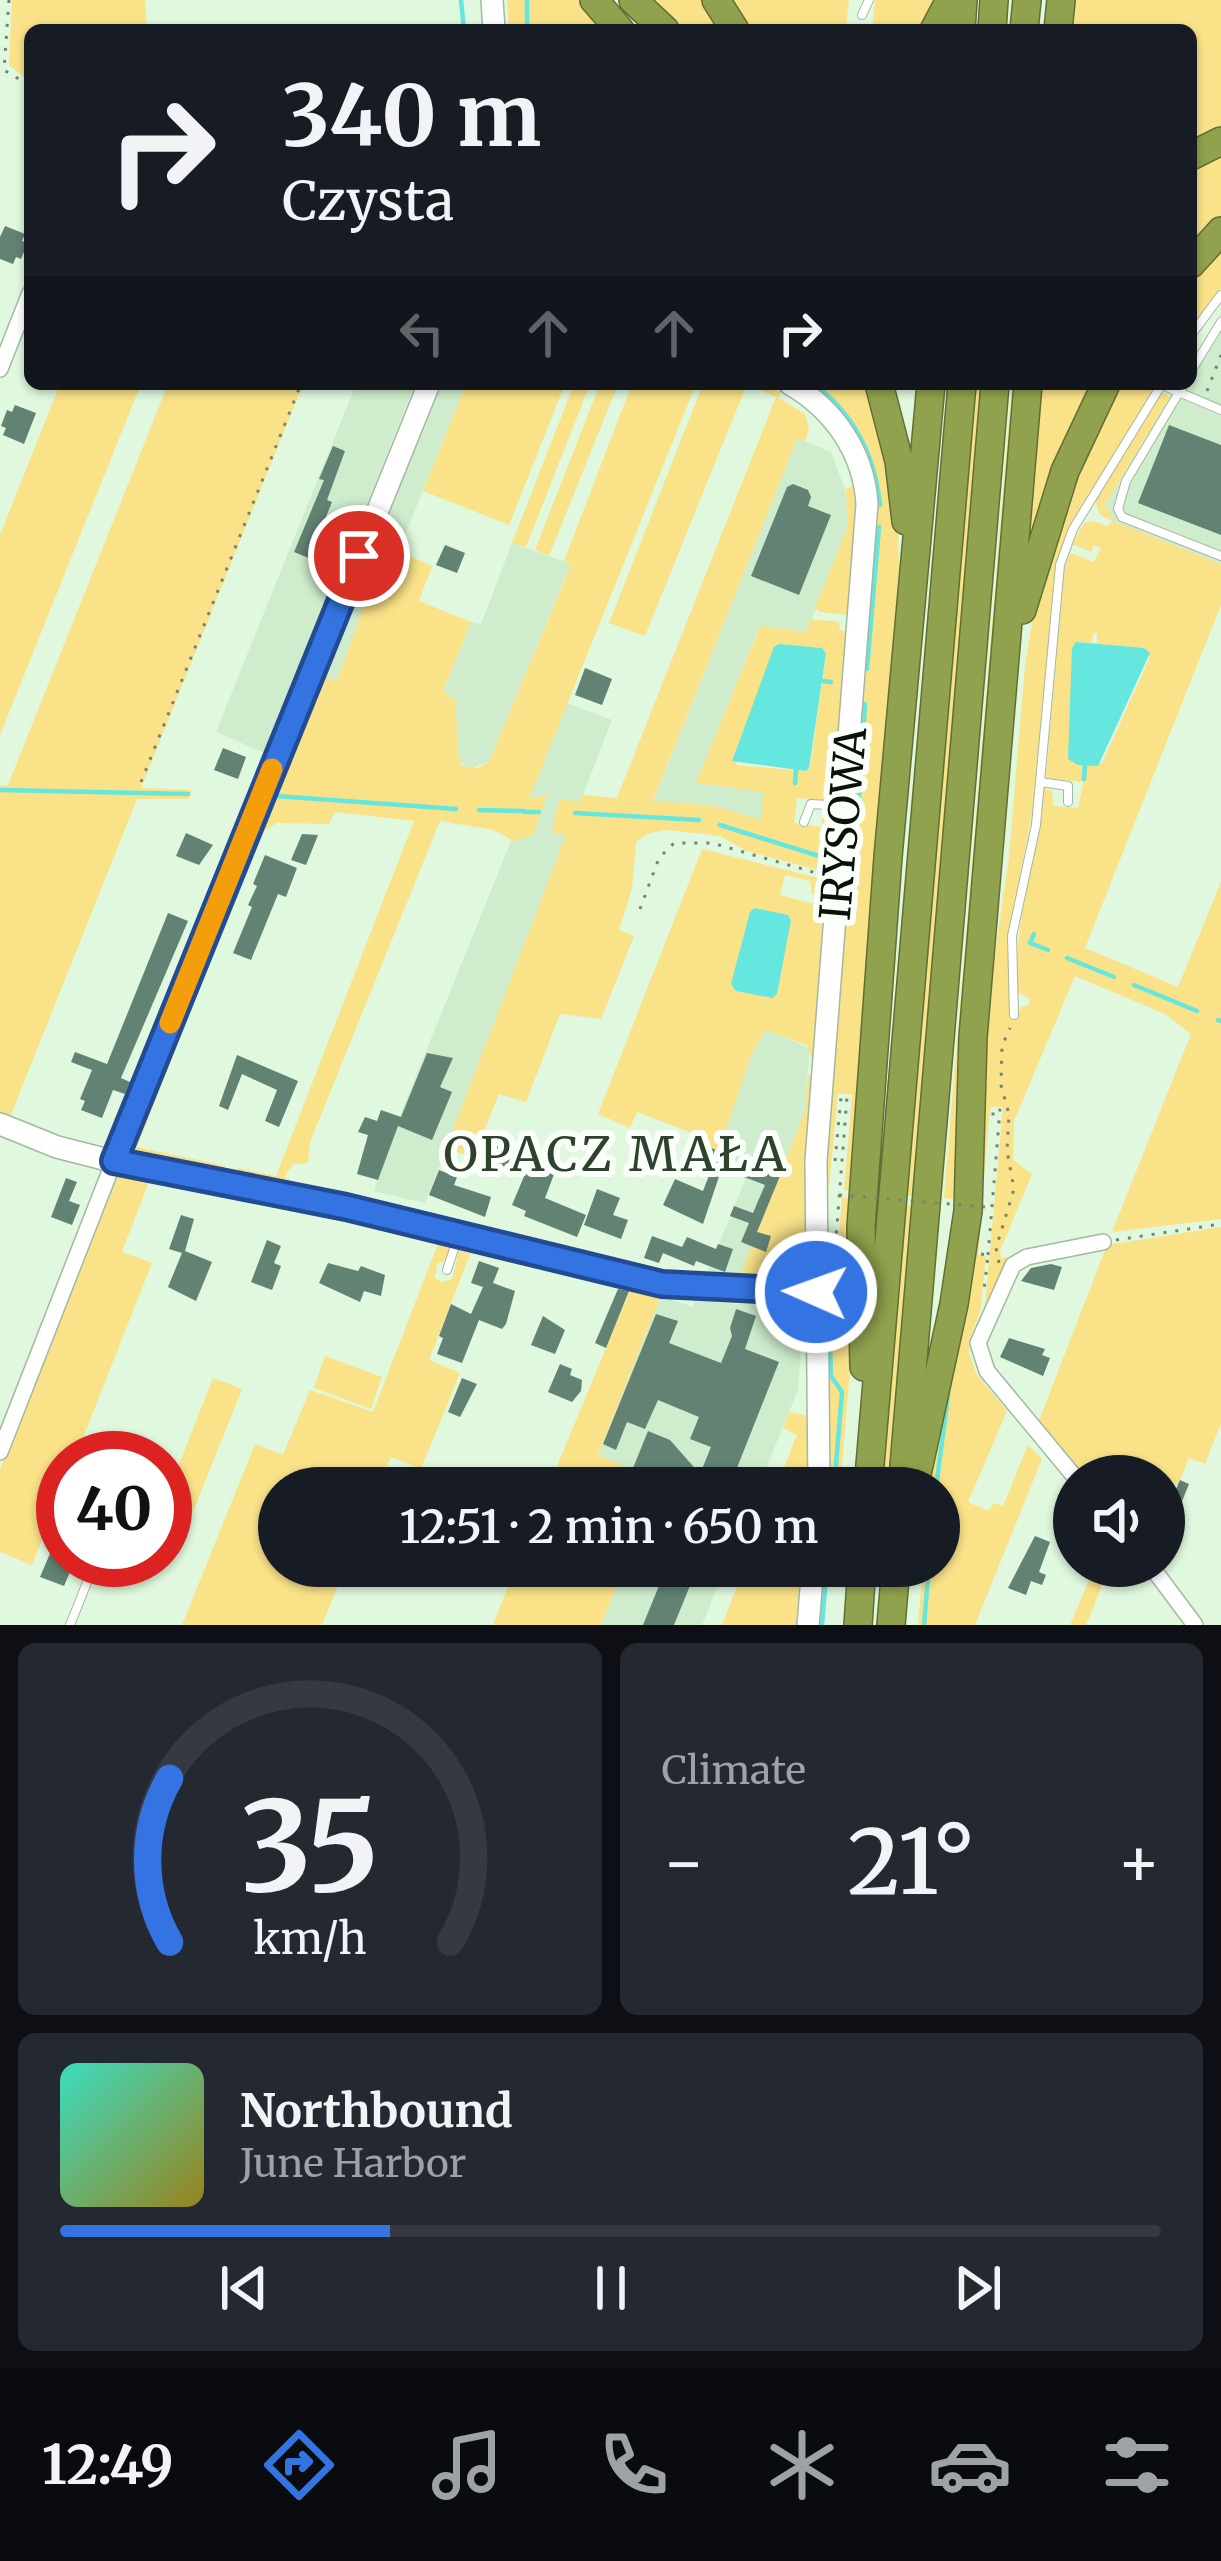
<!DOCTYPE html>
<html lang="en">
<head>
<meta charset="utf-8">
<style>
  body { margin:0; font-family:Merriweather,serif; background:#242831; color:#f1f3f6; height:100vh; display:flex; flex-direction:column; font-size:45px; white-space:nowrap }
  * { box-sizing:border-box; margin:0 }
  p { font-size:39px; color:#9ea1a6 }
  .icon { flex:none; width:66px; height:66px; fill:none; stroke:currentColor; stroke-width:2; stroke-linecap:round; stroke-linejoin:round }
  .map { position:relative; height:1625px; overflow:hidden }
  .sheet { display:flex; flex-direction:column; gap:18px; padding:18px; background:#0d0f14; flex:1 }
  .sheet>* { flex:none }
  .hud { position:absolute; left:24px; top:24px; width:1173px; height:366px; border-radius:18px; box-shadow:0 3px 9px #0004; background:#171b24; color:#f1f3f6; overflow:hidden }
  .controls { position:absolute; left:1053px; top:1455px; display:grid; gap:24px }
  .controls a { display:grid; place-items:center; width:132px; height:132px; border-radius:50%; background:#171b24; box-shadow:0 3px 9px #0004; font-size:60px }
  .speed { position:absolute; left:36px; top:1431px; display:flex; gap:24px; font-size:60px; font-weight:700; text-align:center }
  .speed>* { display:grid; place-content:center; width:156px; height:156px; border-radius:50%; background:#171b24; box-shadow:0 3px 9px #0004; line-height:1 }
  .speed .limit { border:18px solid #d22; background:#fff; color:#111 }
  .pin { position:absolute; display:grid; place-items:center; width:102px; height:102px; color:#fff; margin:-51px; border:6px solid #fff; border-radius:50%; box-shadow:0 3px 12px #0007 }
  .me { position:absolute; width:132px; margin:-66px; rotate:272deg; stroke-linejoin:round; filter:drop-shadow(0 0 9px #0008) }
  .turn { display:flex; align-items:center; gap:42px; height:252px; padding:0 60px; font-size:54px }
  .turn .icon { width:156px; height:156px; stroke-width:2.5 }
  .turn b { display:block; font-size:84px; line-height:102px }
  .lanes { display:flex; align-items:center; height:114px; padding:0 60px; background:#0003; justify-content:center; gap:60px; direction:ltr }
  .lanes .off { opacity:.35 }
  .big { font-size:90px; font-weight:600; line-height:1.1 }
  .sheet .widget { flex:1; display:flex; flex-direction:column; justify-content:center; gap:18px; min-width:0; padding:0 42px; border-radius:18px; background:#242831 }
  .sheet .dial { align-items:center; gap:0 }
  .dial svg { height:312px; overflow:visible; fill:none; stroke:#363941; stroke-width:7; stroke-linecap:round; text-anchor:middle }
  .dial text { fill:#f1f3f6; stroke:none }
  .song { display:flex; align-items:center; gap:36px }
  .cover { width:144px; height:144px; border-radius:18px; background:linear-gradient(135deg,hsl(170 70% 55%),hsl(50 70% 35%)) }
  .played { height:12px; border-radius:6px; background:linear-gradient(90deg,#3474e2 30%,#363941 30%) }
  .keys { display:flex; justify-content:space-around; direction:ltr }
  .heat { display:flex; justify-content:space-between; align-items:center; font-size:66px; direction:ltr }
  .sheet .tiles { flex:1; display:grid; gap:18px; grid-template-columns:1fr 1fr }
  .widget:last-child { grid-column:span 2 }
  .trip { position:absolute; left:258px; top:1467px; width:702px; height:120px; border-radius:60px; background:#171b24; box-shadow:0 3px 9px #0004; font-weight:600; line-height:120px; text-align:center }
  .tab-bar { display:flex; height:192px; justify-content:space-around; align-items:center; background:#090b0e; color:#9ea1a6 }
  .tab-bar .icon { width:84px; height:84px }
  .tab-bar .selected { color:#3474e2 }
  .tab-bar b { font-size:54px; color:#f1f3f6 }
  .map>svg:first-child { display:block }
  .built { fill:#cfedcd }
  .green { fill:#f9e288; fill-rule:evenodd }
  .water { fill:#65e6de }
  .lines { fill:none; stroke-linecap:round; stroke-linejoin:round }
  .stream { stroke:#65e6de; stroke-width:4.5 }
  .building { fill:#628274 }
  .lane-casing { stroke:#a2b9a0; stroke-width:10 }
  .street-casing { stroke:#a2b9a0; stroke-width:18 }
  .secondary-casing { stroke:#a2b9a0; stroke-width:24 }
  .highway-casing { stroke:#616f35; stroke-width:30 }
  .path { stroke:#748473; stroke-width:3; stroke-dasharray:3 9; stroke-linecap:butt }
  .lane { stroke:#fff; stroke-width:8 }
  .street { stroke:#fff; stroke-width:15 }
  .secondary { stroke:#fff; stroke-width:21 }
  .highway { stroke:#90a24d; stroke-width:27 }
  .path-bridge { stroke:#748473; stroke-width:3; stroke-dasharray:3 9; stroke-linecap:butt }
  .route-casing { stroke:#224b93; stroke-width:30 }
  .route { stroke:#3474e2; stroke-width:21 }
  .slow { stroke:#f59e0b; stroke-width:21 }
  .labels { text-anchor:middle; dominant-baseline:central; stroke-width:12; stroke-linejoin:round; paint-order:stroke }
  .street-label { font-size:42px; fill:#091109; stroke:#fafffa }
  .quarter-label { font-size:48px; letter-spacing:3px; fill:#2f422e; stroke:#fafffa }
</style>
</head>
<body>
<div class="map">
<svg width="1221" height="1625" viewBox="0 0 1221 1625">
  <rect width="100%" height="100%" fill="#e0f8de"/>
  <path class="built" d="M1221,314V564L1113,521L1105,505L1178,384H1191V363Z
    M356,384H415L353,539L356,543L339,583L334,584L329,594L331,601L267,754L216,732Z
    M435,384H466L403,540L393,539L387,543L337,680L317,676Z
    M797,438L831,452L846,492L848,526L807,632L759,627L697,782L764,792L762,821L714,806L653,802Z
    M512,543L571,564L489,762L468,769L459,760L455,700L443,692L471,622L481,624Z
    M567,703L612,720L425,1203L374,1191L388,1145Z
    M765,1029L810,1048L804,1114L740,1276L706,1275L746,1178L713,1165L751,1056Z
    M661,1296L693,1307L695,1301L739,1304L741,1299L767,1298L760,1315L803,1322L798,1390L758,1488H622L629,1468L598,1456Z
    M625,1566H726L702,1625H601Z"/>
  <path class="green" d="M12,0H145L147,30H30V82L9,65Z
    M507,0H582L609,30H509Z
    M646,0H707L726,30H678Z
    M725,0H849L846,26L872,28L875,0H941L924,30H745Z
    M1073,0H1221V129L1191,144V30H1071Z
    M1221,155V224L1191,256V170Z
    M1221,244V288L1191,328V276Z
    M60,384H141L0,735V535Z
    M168,384H303L141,788L192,790L189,799H137L10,1117L0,1111V786L8,785Z
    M466,384H565L509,525L423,491Z
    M574,384H590L526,547L512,543Z
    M600,384H618L549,556L535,550Z
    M632,384H696L529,799L547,795L533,835L513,841L494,830L440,821L310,1142L308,1163L293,1164L284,1177L290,1179V1185L239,1175L238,1168L276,1176L414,821L335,812L329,824L277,823L262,832L274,802L267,800L317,676L337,680L387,543L393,539L403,540L400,552L432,566L419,601L471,622L443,691L455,700L459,760L463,766L477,768L489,762L571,565L564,561Z
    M703,384H747L645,636L609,623Z
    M754,384L781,392L779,398L805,414L809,429L805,441L797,439L653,801L714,806L762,820L763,792L696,783L760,626L806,632L811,619L839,622L840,630L848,633L833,801L797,798L794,823L821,827L823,812L833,809L828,873L747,851L720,836L668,830L649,833L636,842L632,888L619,930L634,936L601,1019L560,1014L526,1102L499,1094L473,1158L446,1148L566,835L555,833L552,827L560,799L579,802L582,795L617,798L776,397L753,387ZM779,644L821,648L826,653L810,768L806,771L736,765Z
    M804,384H870L898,527L899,570L868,955L855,1191L844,1190L852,1095L838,1093L826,1218L822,1167L872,488Z
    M974,384H982L914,1196H906Z
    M1012,384H1020L958,1200L944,1198Z
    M1041,384H1098L1026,559Z
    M1116,384H1157L1077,514L1055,572L1033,809L1007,941L1011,1016L1018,1017L1021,1007L1029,1005L1030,999L1017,992C1014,921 1035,858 1043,788L1052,791L1053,806L1078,808L1087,765L1102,763L1150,657L1144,648L1097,644V633H1093L1092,643L1077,642L1078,765H1083L1082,782L1046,778L1063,574L1070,553L1094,562L1101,548L1094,545L1091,552L1072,544L1084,523L1093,521L1107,526L1113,521L1100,515L1095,500L1161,392L1170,397L1105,505L1114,521L1221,564V605L1085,948L1178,987L1221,882V1219L1112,1232L1191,1034L1165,1014L1075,976L1014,1121L1013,1160L1032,1174L1000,1251L1001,1258L1016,1257L1001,1271L985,1306L1003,1107H990L982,1202L977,1141L991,980L1009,857L1025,666L1038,587L1055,520Z
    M854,486L856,520L849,615L820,612L815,608L848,526L846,489Z
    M702,849L827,880L824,898L812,894L810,881L785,875L780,895L825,907L813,1063L807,1045L765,1030L751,1056L719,1151L690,1139L692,1133L637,1112L630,1128L598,1114ZM755,908L791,918L777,994L769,998L732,987Z
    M203,955L212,957L137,1147L226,1166L220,1172L137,1156L129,1144Z
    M808,1075H811L805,1263C791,1286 764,1278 740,1276L804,1114Z
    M124,1173L150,1179L122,1252L152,1263L75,1458H63V1487L32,1565L0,1552V1469L118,1175Z
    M842,1197L854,1199L848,1277L850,1370L840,1488H826L827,1273H842L841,1264L833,1263L837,1261Z
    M905,1205H913L890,1488H881Z
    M977,1210H982L978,1255L986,1256L980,1313L969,1339V1353L977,1375L1007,1411L968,1502L988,1511L994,1503L1003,1506L1028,1445L1042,1459L975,1625H918L923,1566H939V1488H929L932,1456Z
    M1221,1227V1423L1205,1464L1189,1458L1178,1485L1164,1476H1082L1038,1423L1107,1245Z
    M439,1241L452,1244L446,1260L437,1264L435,1278L442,1282L452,1279L459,1250L470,1254L429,1360L460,1373L421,1469L391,1457L378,1488H279V1566H346L322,1625H182L255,1444L283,1455L310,1390L373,1412Z
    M630,1290L661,1296L598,1455L629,1468L622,1488H548Z
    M325,1356L382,1377L371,1409L314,1388Z
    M213,1378L242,1389L173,1562L165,1559V1500Z
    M789,1412L807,1416V1488H776L797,1435L783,1428Z
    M516,1566H625L601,1625H493Z
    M745,1566H801L796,1625H722Z
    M1095,1566H1110L1086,1625H1070Z"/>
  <path class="water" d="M1076,642L1144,648L1150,653L1098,766L1078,765L1068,759L1072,648Z
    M779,644L822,648L826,653L809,768L806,771L732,761L774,647Z
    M755,908L788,915L791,920L777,994L772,998L736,991L731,984L750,912Z"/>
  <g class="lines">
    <path class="stream" d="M461,0L464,30
      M527,30V0
      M814,384C854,414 875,456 880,505
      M867,669L879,527
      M822,681L831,682
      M1084,779L1085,765
      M795,783L796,770
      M0,790L188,794
      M276,796L456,809
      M479,810L524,811
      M525,812H539
      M575,813L699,820
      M720,825L819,856
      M854,870L865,704
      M1034,934L1030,943L1048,950
      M1067,958L1114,977
      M1134,985L1197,1011
      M1218,1020L1221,1021
      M829,1318L831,1376L842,1392L834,1488
      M936,1488L948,1395
      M822,1625L827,1566
      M924,1625L929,1566"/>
  </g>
  <path class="building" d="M5,226L25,234L22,241L28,243L21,259L16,257L13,264L0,259V237Z
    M15,405L36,413L24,444L3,435L6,428L1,426L7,410L12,412Z
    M1169,425L1221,445V535L1138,503Z
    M333,446L345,451L327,500L332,502L326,517L336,521L321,563L294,552L324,480L319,479Z
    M793,484L808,490L811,497L808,506L831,515L799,595L751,576L787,487Z
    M445,545L465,553L457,573L436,565Z
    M585,668L612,679L602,705L575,695Z
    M223,748L246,757L238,779L214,770Z
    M186,833L213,845L199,865L176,856Z
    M302,834L318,835L306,865L291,860Z
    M265,855L297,868L286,897L278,894L251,960L233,953L252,907L248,905L257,886L253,884Z
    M168,913L188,921L121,1078L130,1082L125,1094L113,1090L102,1118L81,1110L85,1101L80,1099L92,1070L71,1062L75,1052L107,1064Z
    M427,1053L453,1058L440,1087L452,1092L432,1140L398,1126L378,1180L357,1174L368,1135L358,1132L365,1117L377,1121L381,1110L401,1117Z
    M237,1055L298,1081L279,1127L265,1121L277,1090L242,1074L228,1110L219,1106Z
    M480,1140L531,1158L534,1151L559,1161L545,1198L586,1215L577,1237L524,1216L526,1211L512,1205L525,1174L474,1156Z
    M696,1142L719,1151L720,1147L728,1150L703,1224L663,1205L675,1179L703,1191L713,1165L690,1156Z
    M751,1158L782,1171L757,1232L771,1236L766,1252L741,1242L749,1223L730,1216L734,1206L753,1213L765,1185L744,1177Z
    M439,1170L457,1177L454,1185L491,1197L485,1217L429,1195Z
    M66,1178L77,1182L69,1201L80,1205L72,1225L51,1217Z
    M597,1189L620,1198L613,1215L628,1220L621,1239L584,1225Z
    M181,1215L194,1219L185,1251L212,1262L196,1301L168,1287L182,1253L169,1249Z
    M652,1236L682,1247L687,1237L716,1249L718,1244L733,1249L725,1272L696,1261L694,1266L663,1253L659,1263L644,1258Z
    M267,1240L281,1246L274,1263L281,1266L272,1290L251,1282Z
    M479,1261L499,1268L493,1283L515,1291L506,1324L502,1329L479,1320L462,1363L437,1354L443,1338L439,1336L451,1304L471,1314L483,1287L471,1283Z
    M328,1263L358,1271L361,1266L385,1275L381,1296L364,1291L360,1302L319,1283Z
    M1051,1264L1062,1267L1054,1290L1021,1281L1031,1268Z
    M618,1289L629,1291L606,1348L595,1343Z
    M736,1309L756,1316L745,1349L779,1362L729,1488H625L648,1431L670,1440L700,1474L711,1447L690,1439L699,1417L658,1400L645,1429L627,1422L616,1450L603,1444L656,1314L678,1321L669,1343L721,1363L732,1336L730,1328Z
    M543,1316L565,1330L555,1354L531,1345Z
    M1009,1338L1045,1349L1042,1355L1050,1358L1043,1376L1000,1357Z
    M560,1364L572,1369L570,1375L582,1380L581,1391L572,1402L548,1392Z
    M462,1378L477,1384L460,1417L448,1412Z
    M1180,1480L1189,1484L1164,1546V1504L1169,1506Z
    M63,1523V1560H75L64,1586L40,1577Z
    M1035,1536L1050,1542L1039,1572L1046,1575L1042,1585L1031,1581L1026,1595L1008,1588Z
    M667,1566H698L674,1625H643Z"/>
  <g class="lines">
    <g class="lane-casing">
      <path id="lane" d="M862,15L869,0
        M1191,335L1221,295
        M1191,371L1221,322
        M1184,384L1126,481L1118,509L1122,517L1221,556
        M1162,385L1221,410
        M1040,782L1068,786V802
        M804,822L811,804L843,806
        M1014,1015L1012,936L1036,825L1060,565L1073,529L1162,384
        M447,1270L458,1237
        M70,1625L96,1560"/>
    </g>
    <g class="street-casing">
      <path id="street" d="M0,369L30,293
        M0,1452L114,1161
        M1074,1476L987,1371L978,1343L1013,1265L1027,1257L1103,1242
        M1151,1566L1195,1625"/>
    </g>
    <g class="secondary-casing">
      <path id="secondary" d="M492,0L494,30
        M790,384C834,409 864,453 867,504L816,1161L819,1488
        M0,1124L57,1147L104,1159L346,1207L662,1284L816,1292
        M114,1161L429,384
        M808,1625L813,1566"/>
    </g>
    <g class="highway-casing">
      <path id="highway" d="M594,0L620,30
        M633,0L665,30
        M716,0L735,30
        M934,30L950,0
        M961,30L963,0
        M992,30L994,0
        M1024,30L1027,0
        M1058,30L1061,0
        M1191,156L1221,141
        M1191,264L1221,231
        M879,384L899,461L906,521
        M1022,610L1065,471L1106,384
        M864,1367L861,1227L888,857L931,384
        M904,1466L995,384
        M868,1488L962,384
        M914,1488L954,1304L968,1211L973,1037L1028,384
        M858,1625L862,1566
        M891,1625L896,1566"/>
    </g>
    <path class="path" d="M9,0L4,70L30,86
      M1207,391L1221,355
      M141,782L301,384
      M640,909L659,858L674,843H712L820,874
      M835,1161L841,1097H847L836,1238
      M1116,1240L1221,1224
      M981,1254L988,1255L984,1291
      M988,1255L1000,1110L993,1109V1119
      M999,1263L996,1248L1014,1189L1007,1151L1009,1114L1001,1085L1002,1046L1010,1028"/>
    <use href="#lane" class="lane"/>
    <use href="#street" class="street"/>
    <use href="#secondary" class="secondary"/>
    <use href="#highway" class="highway"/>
    <path class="path-bridge" d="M839,1195L985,1207"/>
  </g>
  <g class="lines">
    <g class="route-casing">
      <path id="route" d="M359,556L114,1161L346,1207L662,1284L816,1292"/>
    </g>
    <use href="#route" class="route"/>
    <path class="slow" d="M170,1023L272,769"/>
  </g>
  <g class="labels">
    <g class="street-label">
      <text transform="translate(843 824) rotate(-85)">IRYSOWA</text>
    </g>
    <g class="quarter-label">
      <text x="616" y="1154">OPACZ MAŁA</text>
    </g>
  </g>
</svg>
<div class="controls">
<a><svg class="icon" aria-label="sound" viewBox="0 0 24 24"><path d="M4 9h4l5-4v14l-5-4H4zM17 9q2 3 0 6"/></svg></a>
</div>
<div class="speed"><div class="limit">40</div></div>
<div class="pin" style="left:359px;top:556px;background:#d93025"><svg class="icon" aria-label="arrive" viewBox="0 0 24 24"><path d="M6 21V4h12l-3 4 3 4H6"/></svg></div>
<svg class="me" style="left:816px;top:1292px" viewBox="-20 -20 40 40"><circle r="17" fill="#3474e2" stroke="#fff" stroke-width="3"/><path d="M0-11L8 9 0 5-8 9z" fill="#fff"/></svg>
<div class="trip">12:51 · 2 min · 650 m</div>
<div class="hud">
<div class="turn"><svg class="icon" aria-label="right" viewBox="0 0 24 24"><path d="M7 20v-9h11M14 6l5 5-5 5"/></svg><div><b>340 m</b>Czysta</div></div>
<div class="lanes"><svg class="icon off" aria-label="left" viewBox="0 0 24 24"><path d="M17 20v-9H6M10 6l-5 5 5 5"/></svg><svg class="icon off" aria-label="ahead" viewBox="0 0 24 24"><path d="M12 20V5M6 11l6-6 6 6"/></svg><svg class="icon off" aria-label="ahead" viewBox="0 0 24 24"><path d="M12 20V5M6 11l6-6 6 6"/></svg><svg class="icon" aria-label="right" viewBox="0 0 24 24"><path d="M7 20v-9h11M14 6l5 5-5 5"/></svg></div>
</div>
</div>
<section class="sheet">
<div class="tiles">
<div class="widget dial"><svg viewBox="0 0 100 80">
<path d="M14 69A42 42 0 1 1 86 69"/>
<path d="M14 69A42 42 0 0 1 14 27" stroke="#3474e2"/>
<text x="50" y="56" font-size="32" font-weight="700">35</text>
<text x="50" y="72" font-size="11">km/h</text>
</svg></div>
<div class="widget"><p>Climate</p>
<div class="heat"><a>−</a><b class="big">21°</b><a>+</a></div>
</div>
<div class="widget">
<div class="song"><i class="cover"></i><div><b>Northbound</b><p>June Harbor</p></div></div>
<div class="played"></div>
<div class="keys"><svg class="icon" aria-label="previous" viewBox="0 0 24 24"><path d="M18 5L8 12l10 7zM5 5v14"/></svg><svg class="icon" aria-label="pause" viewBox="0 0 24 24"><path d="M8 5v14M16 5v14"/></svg><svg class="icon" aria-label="next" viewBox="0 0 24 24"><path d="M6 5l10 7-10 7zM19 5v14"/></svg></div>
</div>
</div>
</section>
<nav class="tab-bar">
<b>12:49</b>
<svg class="icon selected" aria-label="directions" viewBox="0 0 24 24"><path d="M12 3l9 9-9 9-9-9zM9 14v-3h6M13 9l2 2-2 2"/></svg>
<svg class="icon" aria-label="music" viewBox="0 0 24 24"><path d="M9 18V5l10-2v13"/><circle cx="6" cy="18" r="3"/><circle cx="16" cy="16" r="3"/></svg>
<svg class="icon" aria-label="phone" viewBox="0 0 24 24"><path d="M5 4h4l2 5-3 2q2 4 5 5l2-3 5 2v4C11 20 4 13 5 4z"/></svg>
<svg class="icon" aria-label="climate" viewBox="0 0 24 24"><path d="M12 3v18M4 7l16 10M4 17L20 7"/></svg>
<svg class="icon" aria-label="car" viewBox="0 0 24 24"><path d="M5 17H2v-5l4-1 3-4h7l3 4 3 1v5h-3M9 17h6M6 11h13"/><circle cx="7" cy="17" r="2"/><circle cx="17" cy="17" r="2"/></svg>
<svg class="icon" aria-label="filters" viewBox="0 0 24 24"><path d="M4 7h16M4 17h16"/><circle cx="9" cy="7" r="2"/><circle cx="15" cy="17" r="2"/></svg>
</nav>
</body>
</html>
